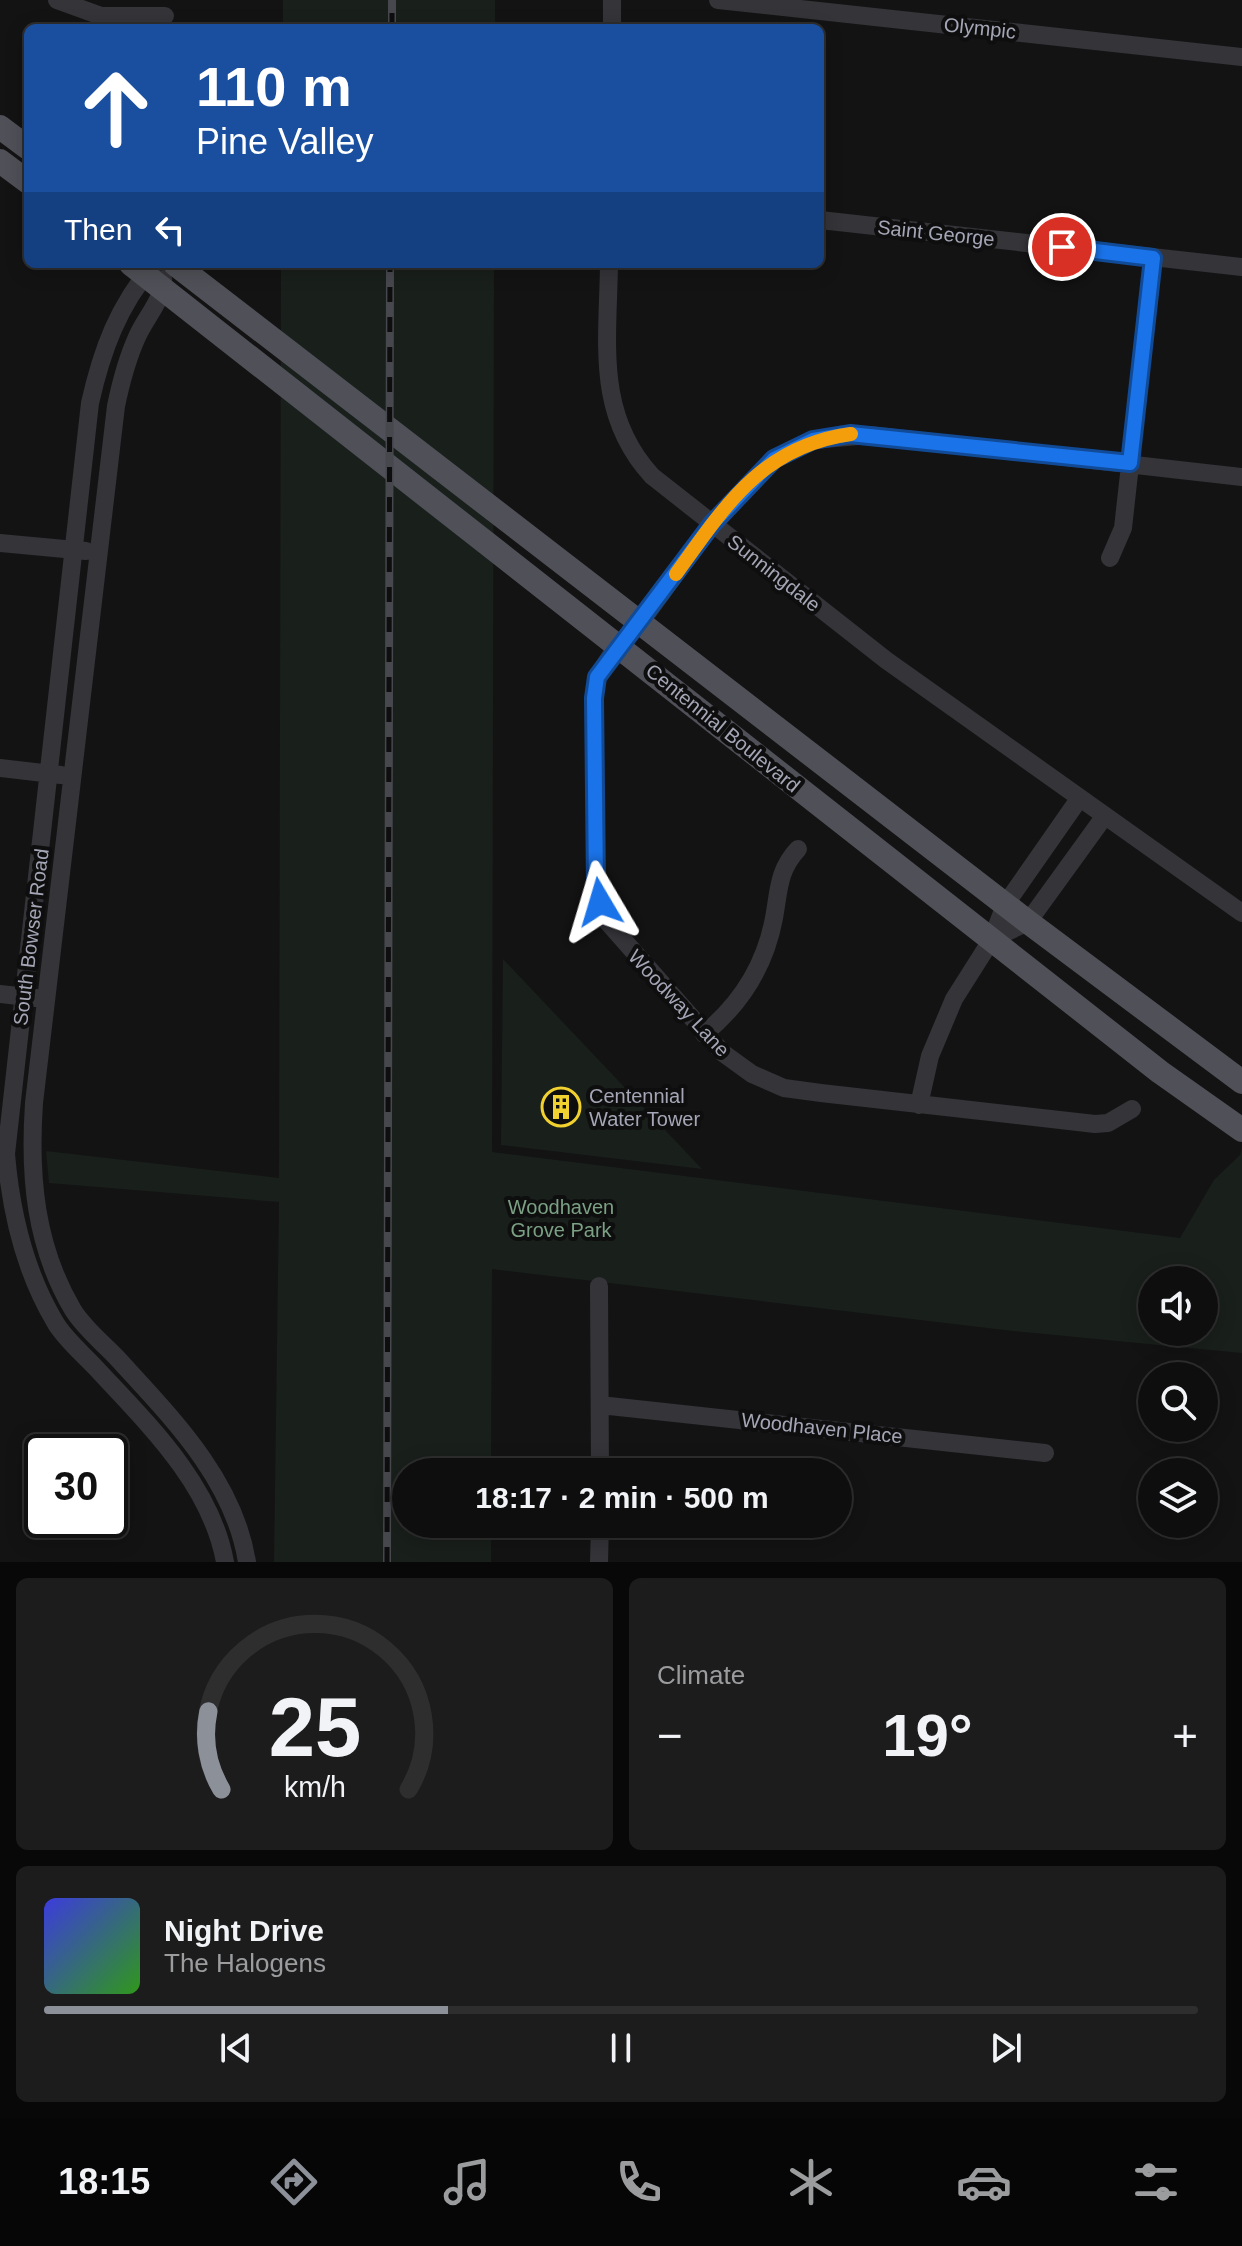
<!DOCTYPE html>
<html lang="en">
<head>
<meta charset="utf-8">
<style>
  body { margin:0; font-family:Arial,sans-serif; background:#1c1c1d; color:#f1f3f6; height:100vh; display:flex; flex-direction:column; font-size:30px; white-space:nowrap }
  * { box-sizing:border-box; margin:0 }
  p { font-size:26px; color:#9b9c9e }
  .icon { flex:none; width:44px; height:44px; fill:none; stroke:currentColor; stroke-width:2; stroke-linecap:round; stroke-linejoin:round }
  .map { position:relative; height:1562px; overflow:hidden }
  .panel { display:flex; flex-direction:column; gap:16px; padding:16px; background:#080808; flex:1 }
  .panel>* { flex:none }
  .banner { position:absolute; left:24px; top:24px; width:800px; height:244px; border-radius:12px; box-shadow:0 4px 20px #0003,0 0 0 2px #2e2e2f; background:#1a4fa0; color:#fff; overflow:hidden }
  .buttons { position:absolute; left:1138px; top:1266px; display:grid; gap:16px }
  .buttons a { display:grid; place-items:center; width:80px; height:80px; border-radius:50%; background:#0e0e0f; box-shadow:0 4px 20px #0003,0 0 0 2px #2e2e2f; font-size:40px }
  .speed { position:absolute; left:24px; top:1434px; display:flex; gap:16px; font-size:40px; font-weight:700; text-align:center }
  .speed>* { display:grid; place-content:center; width:104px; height:104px; border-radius:50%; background:#0e0e0f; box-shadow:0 4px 20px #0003,0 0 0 2px #2e2e2f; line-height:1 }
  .speed .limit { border:4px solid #111; border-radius:12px; background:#fff; color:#111 }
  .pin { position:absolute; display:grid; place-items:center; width:68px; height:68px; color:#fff; margin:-34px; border:4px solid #fff; border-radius:50%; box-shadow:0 2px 8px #0007 }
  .me { position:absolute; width:88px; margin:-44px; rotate:353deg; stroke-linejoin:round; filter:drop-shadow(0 0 6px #0008) }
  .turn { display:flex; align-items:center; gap:28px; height:168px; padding:0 40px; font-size:36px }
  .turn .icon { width:104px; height:104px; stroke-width:2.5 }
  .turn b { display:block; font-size:56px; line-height:68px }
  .then { display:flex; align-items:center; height:76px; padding:0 40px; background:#0003; gap:16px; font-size:30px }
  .big { font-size:60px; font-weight:600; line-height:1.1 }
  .panel .tile { flex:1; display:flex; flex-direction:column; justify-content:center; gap:12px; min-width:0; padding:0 28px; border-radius:12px; background:#1c1c1d }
  .panel .dial { align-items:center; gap:0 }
  .dial svg { height:208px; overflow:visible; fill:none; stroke:#2e2e2f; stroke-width:7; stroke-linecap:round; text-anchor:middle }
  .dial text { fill:#f1f3f6; stroke:none }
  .song { display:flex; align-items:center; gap:24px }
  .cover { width:96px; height:96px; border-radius:12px; background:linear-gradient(135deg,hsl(240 70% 55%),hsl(110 70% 35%)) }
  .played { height:8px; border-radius:4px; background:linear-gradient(90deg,#8c9099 35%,#2e2e2f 35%) }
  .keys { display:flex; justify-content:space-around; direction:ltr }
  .heat { display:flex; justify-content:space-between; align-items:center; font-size:44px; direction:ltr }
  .panel .tiles { flex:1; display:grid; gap:16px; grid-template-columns:1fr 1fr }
  .tile:last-child { grid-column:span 2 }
  .trip { position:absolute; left:392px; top:1458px; width:460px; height:80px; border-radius:40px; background:#0e0e0f; box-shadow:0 4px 20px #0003,0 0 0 2px #2e2e2f; font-weight:600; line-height:80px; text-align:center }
  .dock { display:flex; height:128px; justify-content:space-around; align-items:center; background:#060606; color:#9b9c9e }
  .dock .icon { width:56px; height:56px }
  .dock .selected { color:#8c9099 }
  .dock b { font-size:36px; color:#f1f3f6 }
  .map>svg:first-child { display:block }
  .green { fill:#191f1b; fill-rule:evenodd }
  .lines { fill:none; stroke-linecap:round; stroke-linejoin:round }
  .minor { stroke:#343439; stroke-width:18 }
  .major { stroke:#505058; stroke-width:24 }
  .rail-casing { stroke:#47474e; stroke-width:8 }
  .rail { stroke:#0e0e0f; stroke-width:5; stroke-dasharray:15; stroke-linecap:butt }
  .route-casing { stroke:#114b97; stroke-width:20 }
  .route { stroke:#1a73e8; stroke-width:14 }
  .slow { stroke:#f59e0b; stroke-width:14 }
  .labels { text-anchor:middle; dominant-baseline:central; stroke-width:8; stroke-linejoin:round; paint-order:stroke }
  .street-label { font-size:20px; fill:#a4a6b5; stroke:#0e0e0f }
  .poi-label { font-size:20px; fill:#a4a6b5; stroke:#0e0e0f; text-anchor:start }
  .park-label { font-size:20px; fill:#7ba084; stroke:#0e0e0f }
</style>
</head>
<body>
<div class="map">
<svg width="1242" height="1562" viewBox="0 0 1242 1562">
  <rect width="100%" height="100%" fill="#131314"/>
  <path class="green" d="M283,0H495V28H283Z
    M281,264H494L492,1152L1180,1238L1214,1180L1240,1155L1242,1147V1353L1013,1331L492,1269L491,1472H406V1524H491V1562H274L279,1202L49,1183L46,1151L279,1178ZM1152,1280H1204V1332H1152Z
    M503,959L702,1169L501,1145Z"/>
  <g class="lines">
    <path class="minor" d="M57,0L101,16H165
      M718,0L1242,57
      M612,28V0
      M820,220L1242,267
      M154,264C118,306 102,350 90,403L6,1154C11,1213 24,1270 55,1322C64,1338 82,1353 95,1367C147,1423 211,1484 225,1562
      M609,264C608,342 595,414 652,476L886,660L1242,913
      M163,279C164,299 145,318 137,337C127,359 121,382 116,406L34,1103C29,1176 35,1246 73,1310C84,1328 104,1344 118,1359C172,1418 234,1480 247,1562
      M0,543L86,551
      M1110,558L1123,528L1153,258
      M0,768L61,775
      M992,939L1028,922L1104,817
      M0,994L36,998
      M704,1034C742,1003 765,966 774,918C779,891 778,870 798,849
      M919,1105L930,1056L954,999L992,939L1005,905L1079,799
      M1132,1109L1108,1123L1095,1124L821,1093L784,1088L752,1074L723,1053L605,919L596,885L594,698L597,677L611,655L640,623L712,524L774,459L813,440L869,435L1242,477
      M599,1286L600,1472
      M600,1405L1045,1453
      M599,1562L600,1524"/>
    <path class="major" d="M0,127L28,148
      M0,161L28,182
      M131,264L1160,1072L1242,1130
      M175,264L1028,922L1242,1082"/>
    <g class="rail-casing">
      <path id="rail" d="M392,28V0
        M387,1562L390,264"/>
    </g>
    <use href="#rail" class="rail"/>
  </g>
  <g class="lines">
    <g class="route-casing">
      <path id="route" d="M600,902L596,885L594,698L597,677L712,524L774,459L813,440L850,434L1130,463L1153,258L1062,247"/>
    </g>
    <use href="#route" class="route"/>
    <path class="slow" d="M676,574C725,506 762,446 851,434"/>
  </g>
  <defs>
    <g id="building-ring" transform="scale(2)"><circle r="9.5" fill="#0e0e0f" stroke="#f0d12f" stroke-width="1.5"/><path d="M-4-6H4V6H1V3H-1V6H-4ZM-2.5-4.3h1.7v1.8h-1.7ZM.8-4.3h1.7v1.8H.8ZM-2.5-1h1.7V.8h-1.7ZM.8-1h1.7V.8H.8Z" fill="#f0d12f"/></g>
  </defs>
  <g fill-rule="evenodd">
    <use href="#building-ring" x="561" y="1107"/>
  </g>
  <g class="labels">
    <g class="street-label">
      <text transform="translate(980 28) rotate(6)">Olympic</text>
      <text transform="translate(936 233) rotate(6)">Saint George</text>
      <text transform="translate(774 573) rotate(38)">Sunningdale</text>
      <text transform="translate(723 728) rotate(39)">Centennial Boulevard</text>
      <text transform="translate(31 937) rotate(-83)">South Bowser Road</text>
      <text transform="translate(679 1003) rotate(47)">Woodway Lane</text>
      <text transform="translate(822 1428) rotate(6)">Woodhaven Place</text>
    </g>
    <g class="poi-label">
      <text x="589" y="1096">Centennial<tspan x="589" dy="23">Water Tower</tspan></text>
    </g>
    <g class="park-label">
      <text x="561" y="1207">Woodhaven<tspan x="561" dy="23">Grove Park</tspan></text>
    </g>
  </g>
</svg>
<div class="buttons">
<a><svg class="icon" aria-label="sound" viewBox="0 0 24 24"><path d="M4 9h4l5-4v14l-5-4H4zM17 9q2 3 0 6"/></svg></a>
<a><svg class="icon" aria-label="search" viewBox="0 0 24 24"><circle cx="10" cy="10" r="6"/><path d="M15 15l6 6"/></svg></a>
<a><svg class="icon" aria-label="layers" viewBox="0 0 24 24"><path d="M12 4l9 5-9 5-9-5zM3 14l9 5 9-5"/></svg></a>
</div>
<div class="speed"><div class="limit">30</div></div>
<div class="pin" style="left:1062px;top:247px;background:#d93025"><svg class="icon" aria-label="arrive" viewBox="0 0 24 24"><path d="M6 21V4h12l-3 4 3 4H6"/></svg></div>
<svg class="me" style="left:600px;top:902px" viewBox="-20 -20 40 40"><path d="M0-17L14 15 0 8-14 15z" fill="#1a73e8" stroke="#fff" stroke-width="4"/></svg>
<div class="trip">18:17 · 2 min · 500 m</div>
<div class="banner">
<div class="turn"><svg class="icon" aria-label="ahead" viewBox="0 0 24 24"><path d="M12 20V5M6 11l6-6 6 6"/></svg><div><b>110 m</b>Pine Valley</div></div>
<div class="then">Then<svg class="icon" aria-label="left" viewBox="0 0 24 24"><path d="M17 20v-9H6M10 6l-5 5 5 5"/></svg></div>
</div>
</div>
<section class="panel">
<div class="tiles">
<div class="tile dial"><svg viewBox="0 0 100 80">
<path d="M14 69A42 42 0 1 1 86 69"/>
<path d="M14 69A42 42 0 0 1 9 39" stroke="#8c9099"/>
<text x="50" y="56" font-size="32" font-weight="700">25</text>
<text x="50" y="72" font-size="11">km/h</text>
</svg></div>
<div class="tile"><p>Climate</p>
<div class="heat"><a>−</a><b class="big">19°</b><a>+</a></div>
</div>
<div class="tile">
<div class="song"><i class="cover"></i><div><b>Night Drive</b><p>The Halogens</p></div></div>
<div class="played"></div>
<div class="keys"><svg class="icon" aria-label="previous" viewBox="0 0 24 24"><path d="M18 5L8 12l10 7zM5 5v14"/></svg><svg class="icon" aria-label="pause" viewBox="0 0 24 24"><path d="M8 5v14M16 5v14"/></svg><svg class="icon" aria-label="next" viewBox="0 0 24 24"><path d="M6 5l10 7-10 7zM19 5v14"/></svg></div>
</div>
</div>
</section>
<nav class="dock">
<b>18:15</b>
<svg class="icon selected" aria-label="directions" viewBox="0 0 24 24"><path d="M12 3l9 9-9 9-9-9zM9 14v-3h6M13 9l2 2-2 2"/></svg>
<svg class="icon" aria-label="music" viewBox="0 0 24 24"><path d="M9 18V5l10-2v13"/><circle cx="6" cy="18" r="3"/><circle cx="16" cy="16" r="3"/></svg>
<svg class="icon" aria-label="phone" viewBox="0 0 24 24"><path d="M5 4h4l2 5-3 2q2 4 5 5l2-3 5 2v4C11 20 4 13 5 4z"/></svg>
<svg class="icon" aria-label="climate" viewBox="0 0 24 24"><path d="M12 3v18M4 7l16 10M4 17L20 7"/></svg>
<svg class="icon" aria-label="car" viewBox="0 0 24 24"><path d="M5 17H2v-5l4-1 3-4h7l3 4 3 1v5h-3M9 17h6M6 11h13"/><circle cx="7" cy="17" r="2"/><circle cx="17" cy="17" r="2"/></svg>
<svg class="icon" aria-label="filters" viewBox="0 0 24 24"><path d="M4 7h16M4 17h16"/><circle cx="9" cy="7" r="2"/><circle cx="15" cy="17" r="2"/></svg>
</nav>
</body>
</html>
